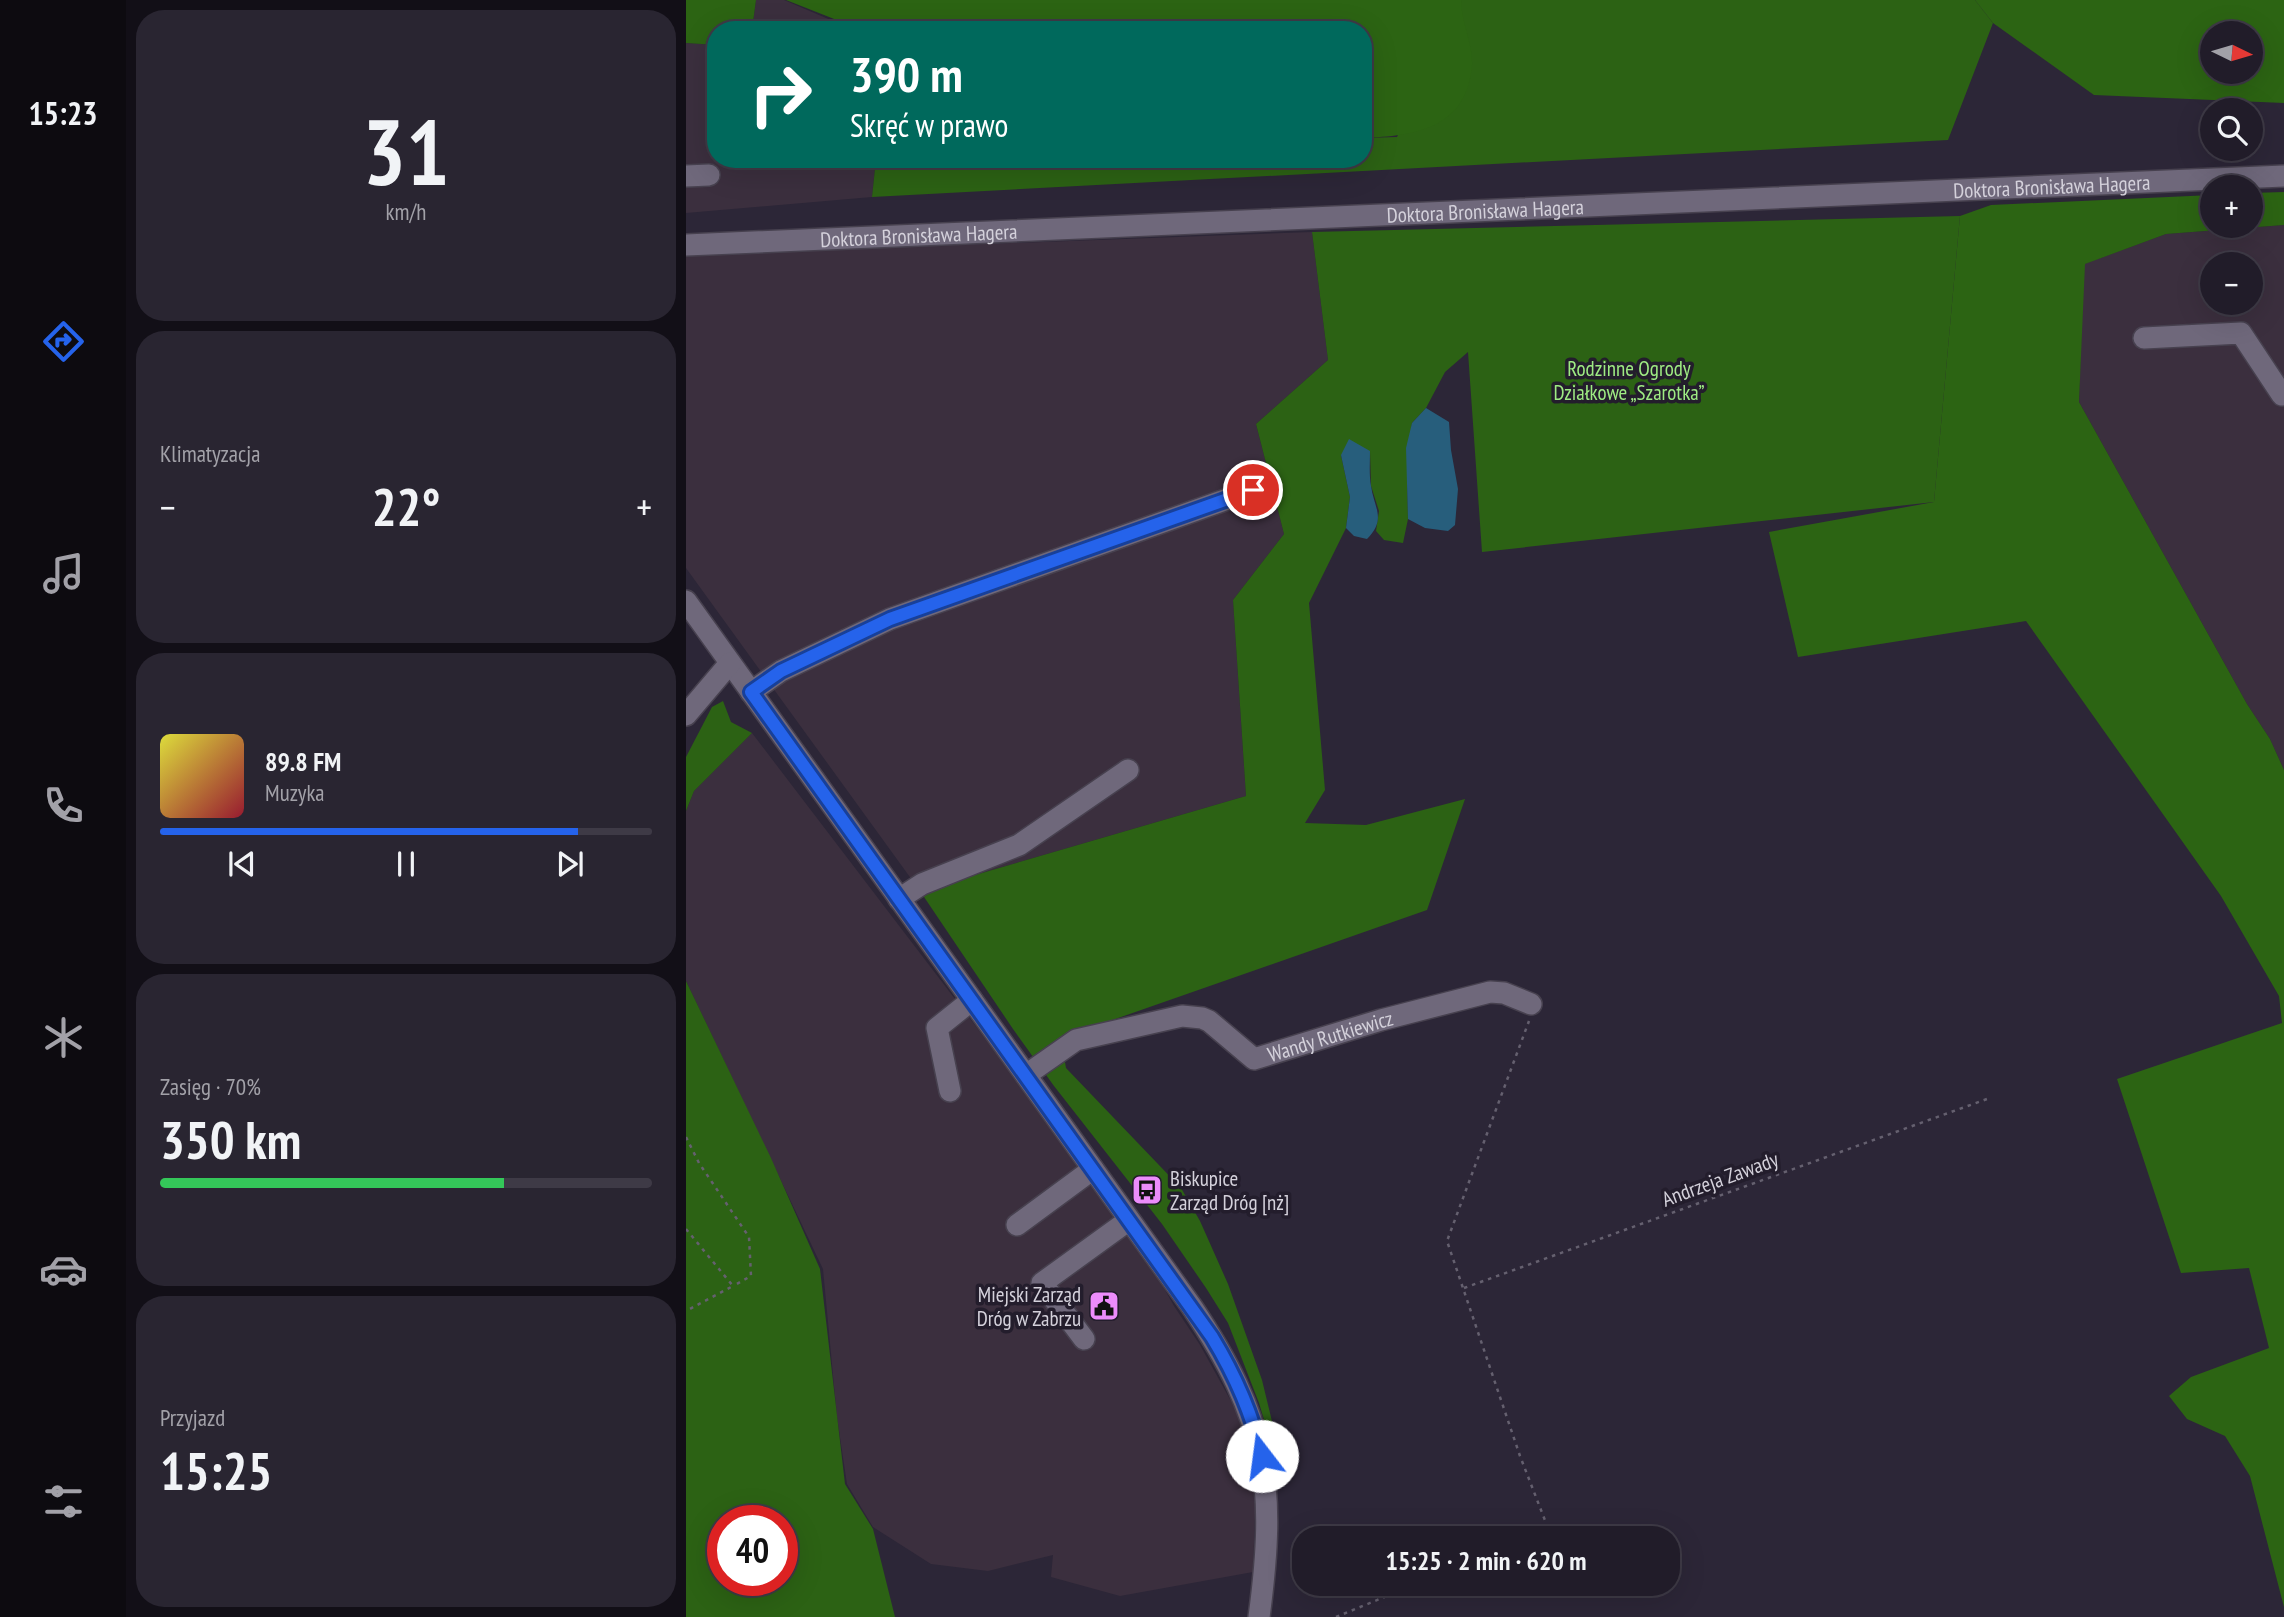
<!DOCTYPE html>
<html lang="pl">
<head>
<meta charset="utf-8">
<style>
  body { margin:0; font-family:"PT Sans Narrow",sans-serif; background:#292531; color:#f1f3f6; height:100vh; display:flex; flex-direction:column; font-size:26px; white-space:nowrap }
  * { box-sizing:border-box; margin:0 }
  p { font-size:23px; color:#a2a1a8 }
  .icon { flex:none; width:38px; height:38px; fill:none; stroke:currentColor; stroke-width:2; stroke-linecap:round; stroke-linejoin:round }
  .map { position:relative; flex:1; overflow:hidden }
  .details { display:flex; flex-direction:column; gap:10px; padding:10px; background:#120f17; width:560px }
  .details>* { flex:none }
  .banner { position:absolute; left:21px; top:21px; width:665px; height:147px; border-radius:28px; box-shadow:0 7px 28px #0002,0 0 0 2px #3e3a46; background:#00695c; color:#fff; overflow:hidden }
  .needle { width:46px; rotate:95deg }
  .controls { position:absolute; left:1514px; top:21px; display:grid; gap:14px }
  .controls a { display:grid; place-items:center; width:63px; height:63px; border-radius:50%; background:#211c29; box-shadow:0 7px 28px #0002,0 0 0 2px #3e3a46; font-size:35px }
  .speed { position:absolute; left:21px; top:1505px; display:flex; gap:14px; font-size:35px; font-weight:700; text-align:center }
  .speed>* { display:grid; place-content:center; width:91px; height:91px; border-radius:50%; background:#211c29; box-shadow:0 7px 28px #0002,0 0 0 2px #3e3a46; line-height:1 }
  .speed .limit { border:10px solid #d22; background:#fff; color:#111 }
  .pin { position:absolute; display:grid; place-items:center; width:60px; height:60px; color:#fff; margin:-30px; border:4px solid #fff; border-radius:50%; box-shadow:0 2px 7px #0007 }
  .me { position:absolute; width:77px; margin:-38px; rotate:345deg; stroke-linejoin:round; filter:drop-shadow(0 0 5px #0008) }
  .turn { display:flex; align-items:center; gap:24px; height:147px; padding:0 28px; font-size:32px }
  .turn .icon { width:91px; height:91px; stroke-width:2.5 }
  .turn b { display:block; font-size:49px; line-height:60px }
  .big { font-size:52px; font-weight:800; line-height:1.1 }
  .details .tile { flex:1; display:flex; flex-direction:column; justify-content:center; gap:10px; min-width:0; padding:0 24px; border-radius:28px; background:#292531 }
  .details .dial { align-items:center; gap:0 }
  .dial b { font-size:91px; line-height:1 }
  .song { display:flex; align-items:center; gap:21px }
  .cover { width:84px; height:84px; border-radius:10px; background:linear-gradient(135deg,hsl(60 70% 55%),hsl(350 70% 35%)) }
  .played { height:7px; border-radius:4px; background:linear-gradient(90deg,#2563eb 85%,#3e3a46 85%) }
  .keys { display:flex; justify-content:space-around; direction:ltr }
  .heat { display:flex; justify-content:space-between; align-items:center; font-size:38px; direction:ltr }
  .charge { height:10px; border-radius:5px; background:linear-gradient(90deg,#34c759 70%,#3e3a46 0) }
  .trip { position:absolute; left:606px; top:1526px; width:388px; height:70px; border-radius:28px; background:#211c29; box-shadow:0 7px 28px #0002,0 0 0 2px #3e3a46; font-weight:800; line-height:70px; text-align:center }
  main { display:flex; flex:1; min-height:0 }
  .dock { display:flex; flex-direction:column; width:126px; justify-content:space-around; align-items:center; background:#0d0b10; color:#a2a1a8 }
  .dock .icon { width:49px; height:49px }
  .dock .current { color:#2563eb }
  .dock b { font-size:32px; color:#f1f3f6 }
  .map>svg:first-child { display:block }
  .industrial { fill:#3b2f3e; fill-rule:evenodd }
  .green { fill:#2c6214; fill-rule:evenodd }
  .forest { fill:#2c6413; fill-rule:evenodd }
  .water { fill:#275e7c }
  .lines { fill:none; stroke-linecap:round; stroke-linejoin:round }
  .minor-casing { stroke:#47414f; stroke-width:24 }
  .path { stroke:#65606f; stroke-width:2.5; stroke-dasharray:3.5 5; stroke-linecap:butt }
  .minor { stroke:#6f687b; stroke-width:21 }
  .route-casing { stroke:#184099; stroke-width:18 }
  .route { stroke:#2563eb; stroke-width:12 }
  .labels { text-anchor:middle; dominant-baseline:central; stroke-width:7; stroke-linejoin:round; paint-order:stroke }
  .street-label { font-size:21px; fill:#d4d1db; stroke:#231d2c }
  .park-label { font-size:21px; fill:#9eeb83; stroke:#231d2c }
  .poi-label { font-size:21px; fill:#d4d1db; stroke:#231d2c; text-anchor:start }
</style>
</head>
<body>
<main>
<nav class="dock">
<b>15:23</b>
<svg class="icon current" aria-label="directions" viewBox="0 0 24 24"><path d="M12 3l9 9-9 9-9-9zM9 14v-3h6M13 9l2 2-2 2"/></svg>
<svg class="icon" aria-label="music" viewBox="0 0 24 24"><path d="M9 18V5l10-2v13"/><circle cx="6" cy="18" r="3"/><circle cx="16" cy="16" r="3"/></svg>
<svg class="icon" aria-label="phone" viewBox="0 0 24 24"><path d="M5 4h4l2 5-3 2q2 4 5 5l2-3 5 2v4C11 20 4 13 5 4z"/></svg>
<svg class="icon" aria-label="climate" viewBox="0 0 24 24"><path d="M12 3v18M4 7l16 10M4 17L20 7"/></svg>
<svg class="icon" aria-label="car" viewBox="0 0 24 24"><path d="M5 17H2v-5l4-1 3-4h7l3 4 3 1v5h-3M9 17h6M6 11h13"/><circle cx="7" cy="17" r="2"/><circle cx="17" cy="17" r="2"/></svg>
<svg class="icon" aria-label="filters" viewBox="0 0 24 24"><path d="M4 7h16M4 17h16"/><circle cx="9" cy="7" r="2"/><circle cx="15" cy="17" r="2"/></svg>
</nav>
<section class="details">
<div class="tile dial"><b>31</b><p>km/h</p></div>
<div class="tile"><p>Klimatyzacja</p>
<div class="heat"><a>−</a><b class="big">22°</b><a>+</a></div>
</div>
<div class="tile">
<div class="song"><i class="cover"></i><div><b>89.8 FM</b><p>Muzyka</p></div></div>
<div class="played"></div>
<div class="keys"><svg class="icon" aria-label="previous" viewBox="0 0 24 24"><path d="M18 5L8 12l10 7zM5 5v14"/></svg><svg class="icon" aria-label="pause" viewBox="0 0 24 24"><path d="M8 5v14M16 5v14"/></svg><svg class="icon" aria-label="next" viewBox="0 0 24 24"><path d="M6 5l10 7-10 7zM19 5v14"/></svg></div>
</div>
<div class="tile"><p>Zasięg · 70%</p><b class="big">350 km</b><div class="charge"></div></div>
<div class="tile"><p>Przyjazd</p><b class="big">15:25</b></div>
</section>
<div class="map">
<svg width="1598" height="1617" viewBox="0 0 1598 1617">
  <rect width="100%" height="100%" fill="#2c2637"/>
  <path class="industrial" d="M70,0H98L168,30H66Z
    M0,43L30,45V159H190L186,197L0,213Z
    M1598,225V770L1584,739L1561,704L1393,402L1398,264L1480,234ZM1526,264H1564V303H1526Z
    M626,232L642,360L570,424L598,534L547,600L560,796L234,891L0,568V255Z
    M66,733L446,1231L488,1306L514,1345L551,1412L570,1485L567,1572L434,1596L365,1577L367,1555L302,1571L245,1564L187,1527L161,1484L151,1417L137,1269L0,981V811L8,791Z"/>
  <path class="green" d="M775,0H1289L1307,23L1262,140L186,197L190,159H677V138L711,137L775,7Z
    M1274,216L1248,502L796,552L782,352L759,372L740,408L726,423L721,472L722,519L717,543L698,540L690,531L693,511L685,486L684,451L655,455L664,497L660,528L623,603L639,790L619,823L680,825L779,799L741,910L375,1038L380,1068L495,1188L514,1221L542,1284L576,1380L591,1442L584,1440L573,1403L542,1323L520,1288L476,1224L368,1086L327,1029L234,891L560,796L547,600L598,534L570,424L642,360L626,232Z
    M37,701L45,722L66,733L8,791L0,811V757L26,707Z
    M0,981L85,1158L134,1269L159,1484L187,1529L209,1617H0ZM37,1521H96V1580H37Z"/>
  <path class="forest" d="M0,0H70L66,30H30V45L0,43Z
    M100,0H775C775,22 787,44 786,65C781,128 730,136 677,138V30H176Z
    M1289,0H1598V103L1408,95L1307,23ZM1526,33H1564V72H1526Z
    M1598,192V225L1480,234L1399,264L1393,402L1561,704L1584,739L1598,770V1607L1564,1476L1539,1436L1501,1419L1483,1396L1505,1377L1583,1348L1563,1268L1495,1273L1431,1079L1596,1023L1593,996L1535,896L1340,621L1112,657L1083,532L1248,502L1274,216L1305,205L1526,195V226H1564L1565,193Z"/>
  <path class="water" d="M740,408L763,422L765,450L772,489L769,525L762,531L739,528L722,519L720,448L726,423Z
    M663,439L684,451C684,462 683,474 685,486C688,508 701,519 681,539L668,536L660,528L664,497L655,455Z"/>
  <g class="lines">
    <g class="minor-casing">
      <g id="minor">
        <path d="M0,176L23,175"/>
        <path id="s1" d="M0,245L1598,176"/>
        <path d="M1458,338L1555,333L1596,395L1598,394"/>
        <path d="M0,601L506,1307C581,1419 591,1484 573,1617"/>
        <path d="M65,692L95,671L204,619L567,490"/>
        <path d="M0,715L44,663"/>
        <path d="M213,899L236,884L333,845L442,770"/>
        <path id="s2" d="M340,1075L390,1040L496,1016L516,1018L523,1021L568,1059L695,1020L804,992L818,993L845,1004"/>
        <path d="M264,1091L251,1028L286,1000"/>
        <path d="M331,1225L407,1169"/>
        <path d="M398,1339L356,1283L443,1220"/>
      </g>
    </g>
    <path class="path" d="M0,1137L13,1163L63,1237L65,1276L47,1286
      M0,1229L47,1286L0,1311
      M778,1288L1301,1099
      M839,1538L862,1528L834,1456L761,1241L843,1021
      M650,1617L730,1584"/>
    <use href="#minor" class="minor"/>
  </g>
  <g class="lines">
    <g class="route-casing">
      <path id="route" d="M567,490L204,619L95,671L65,692L526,1337C549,1375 566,1413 576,1456"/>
    </g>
    <use href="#route" class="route"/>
  </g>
  <defs>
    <g id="bus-square" transform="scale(1.575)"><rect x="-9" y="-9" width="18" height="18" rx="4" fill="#ec8cfb" stroke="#231d2c"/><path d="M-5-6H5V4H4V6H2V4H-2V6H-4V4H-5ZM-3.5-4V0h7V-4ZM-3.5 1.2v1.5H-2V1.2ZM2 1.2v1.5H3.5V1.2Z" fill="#111"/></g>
    <g id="civic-square" transform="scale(1.575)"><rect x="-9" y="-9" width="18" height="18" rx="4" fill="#ec8cfb" stroke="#231d2c"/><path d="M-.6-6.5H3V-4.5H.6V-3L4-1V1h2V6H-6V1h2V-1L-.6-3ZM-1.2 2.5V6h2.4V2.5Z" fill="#111"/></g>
  </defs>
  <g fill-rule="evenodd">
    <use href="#bus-square" x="461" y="1190"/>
    <use href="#civic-square" x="418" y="1306"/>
  </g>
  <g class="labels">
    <g class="street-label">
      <text stroke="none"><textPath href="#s1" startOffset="1367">Doktora Bronisława Hagera</textPath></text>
      <text stroke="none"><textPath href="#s1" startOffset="800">Doktora Bronisława Hagera</textPath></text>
      <text stroke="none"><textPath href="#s1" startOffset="233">Doktora Bronisława Hagera</textPath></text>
      <text stroke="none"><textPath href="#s2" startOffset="336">Wandy Rutkiewicz</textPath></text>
      <text transform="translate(1034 1179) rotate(-20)">Andrzeja Zawady</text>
    </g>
    <g class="park-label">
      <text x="943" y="368">Rodzinne Ogrody<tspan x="943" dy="24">Działkowe „Szarotka”</tspan></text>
    </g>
    <g class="poi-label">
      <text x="484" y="1178">Biskupice<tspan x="484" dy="24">Zarząd Dróg [nż]</tspan></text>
      <text x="395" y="1294" text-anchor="end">Miejski Zarząd<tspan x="395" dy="24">Dróg w Zabrzu</tspan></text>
    </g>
  </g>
</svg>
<div class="controls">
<a><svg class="needle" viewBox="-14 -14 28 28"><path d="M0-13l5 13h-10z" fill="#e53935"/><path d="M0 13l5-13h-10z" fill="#a2a1a8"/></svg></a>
<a><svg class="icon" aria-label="search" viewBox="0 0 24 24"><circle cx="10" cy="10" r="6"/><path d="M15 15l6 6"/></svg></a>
<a>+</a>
<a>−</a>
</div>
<div class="speed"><div class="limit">40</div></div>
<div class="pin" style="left:567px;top:490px;background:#d93025"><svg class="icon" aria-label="arrive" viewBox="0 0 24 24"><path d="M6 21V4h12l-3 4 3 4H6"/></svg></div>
<svg class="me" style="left:576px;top:1456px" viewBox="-20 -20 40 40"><circle r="19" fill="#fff"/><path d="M0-13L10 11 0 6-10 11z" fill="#2563eb"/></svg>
<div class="trip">15:25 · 2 min · 620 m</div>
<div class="banner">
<div class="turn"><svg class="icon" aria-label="right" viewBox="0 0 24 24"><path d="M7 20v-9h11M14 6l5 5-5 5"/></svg><div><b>390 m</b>Skręć w prawo</div></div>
</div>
</div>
</main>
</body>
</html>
